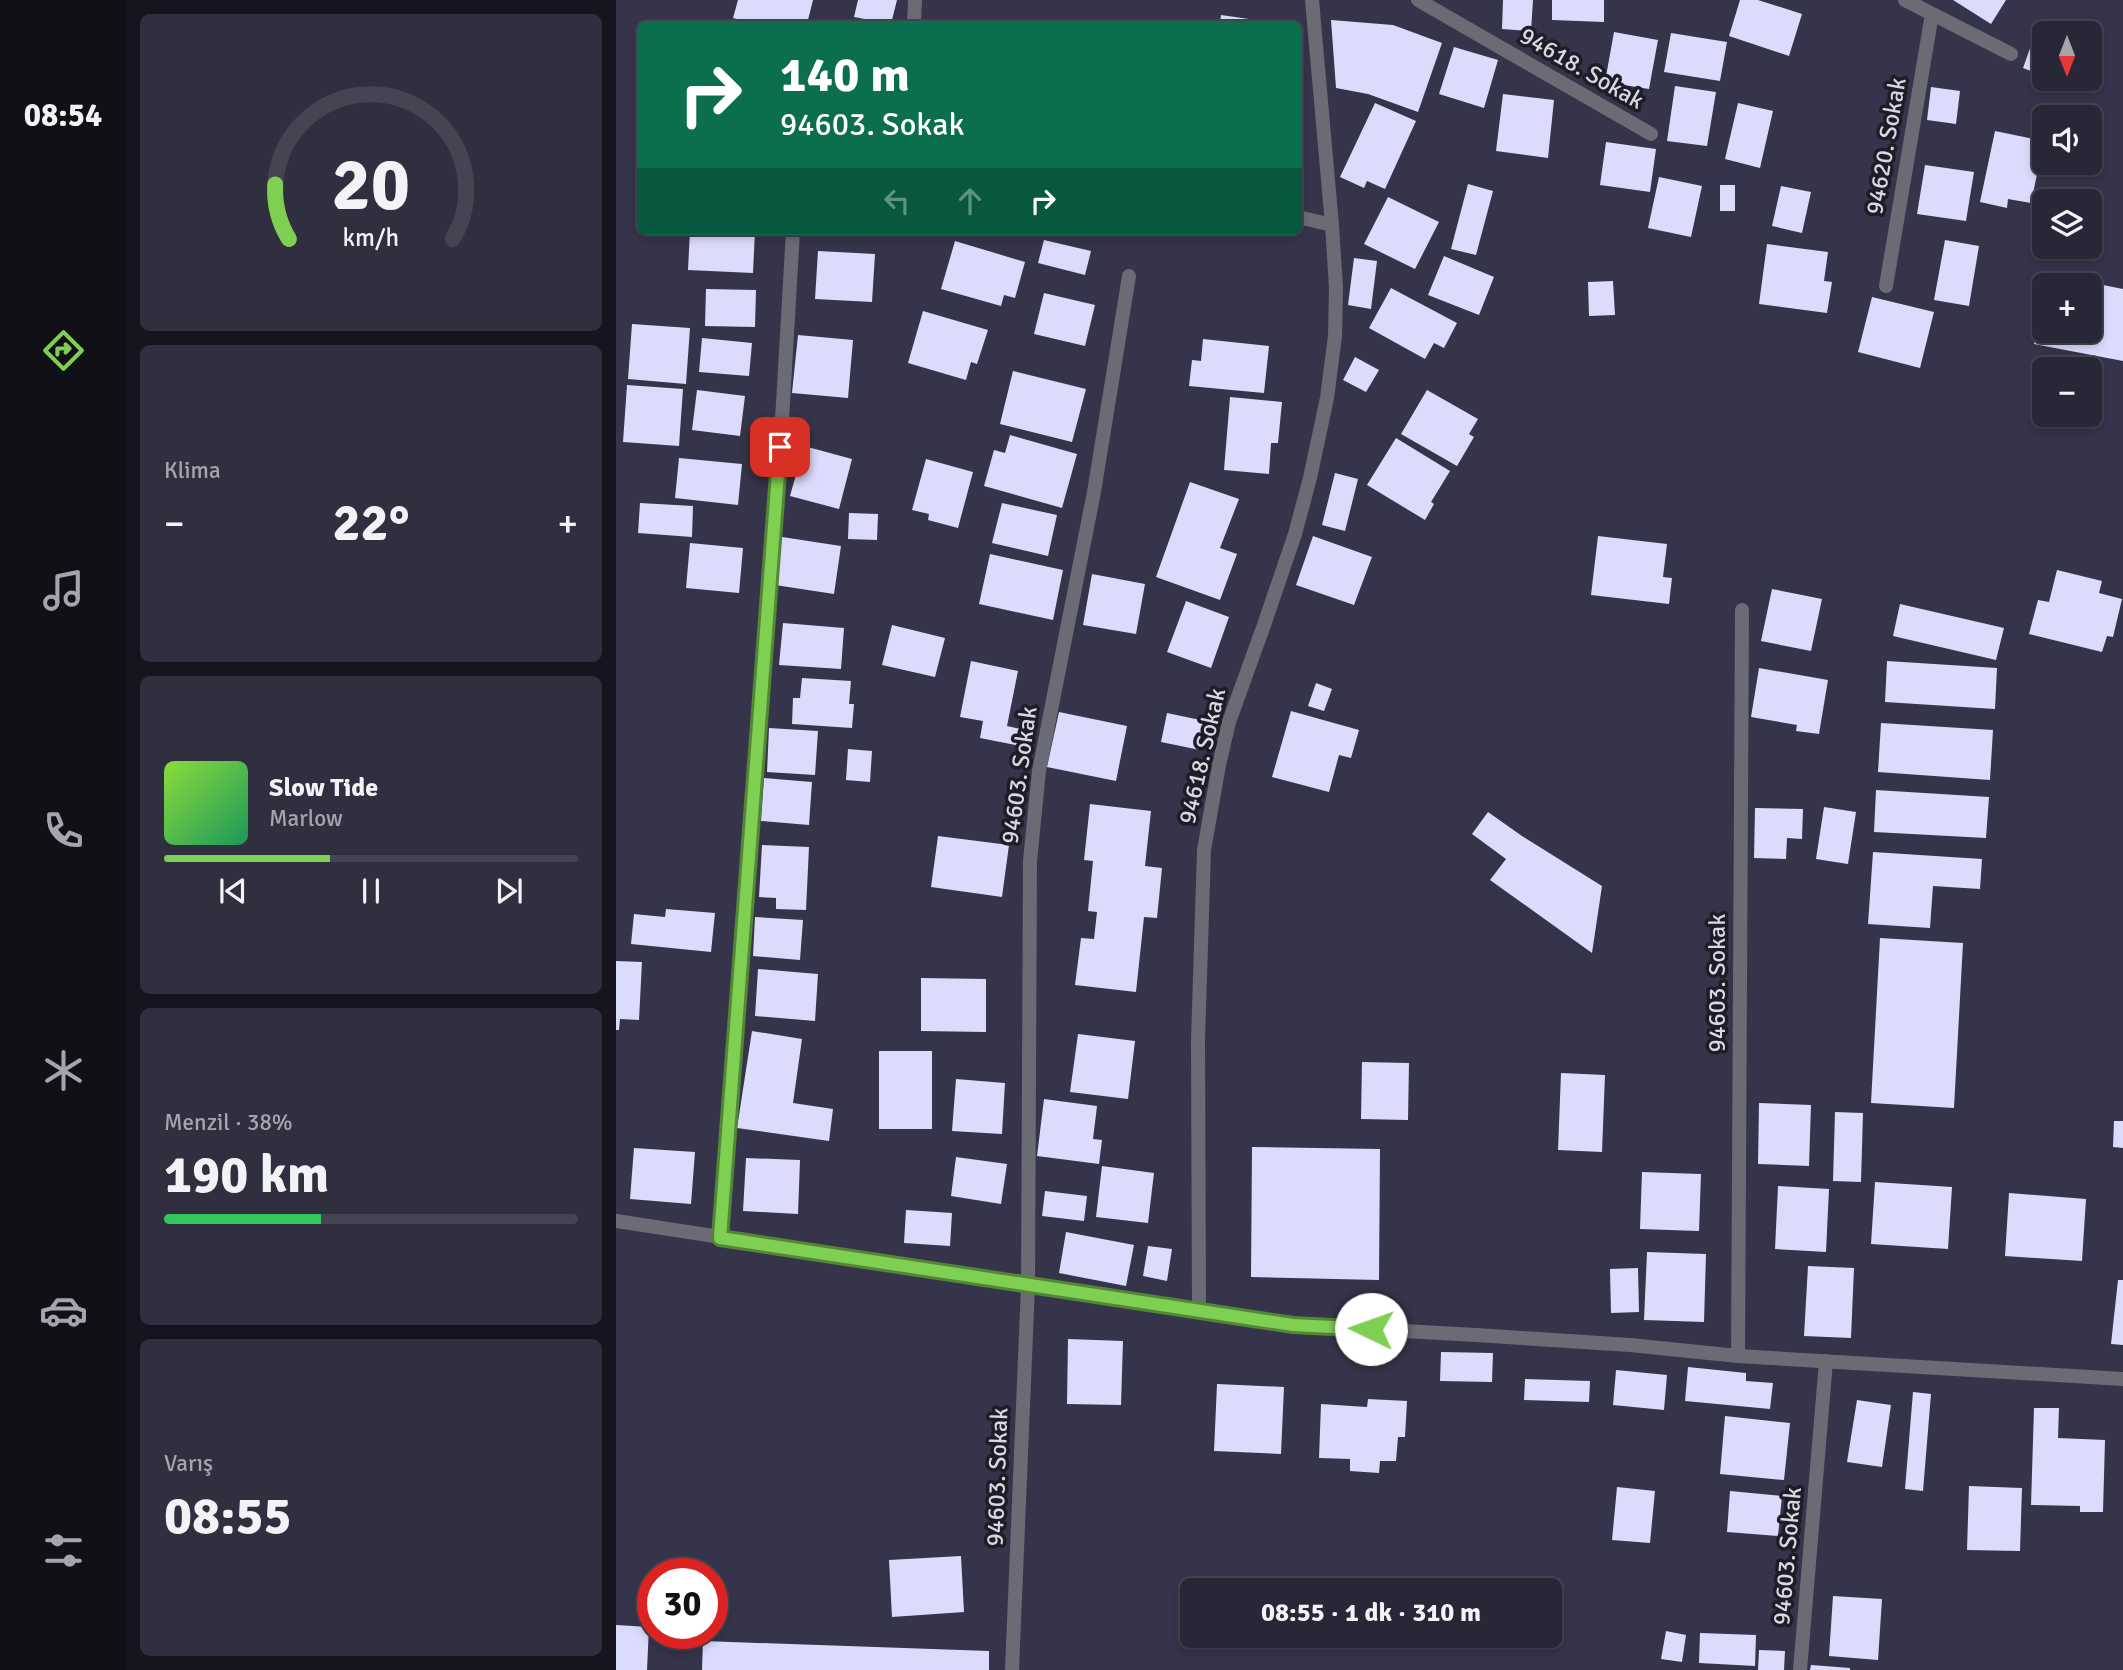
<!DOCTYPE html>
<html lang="tr">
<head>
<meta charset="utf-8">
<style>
  body { margin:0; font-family:Signika,sans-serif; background:#302f40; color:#f1f3f6; height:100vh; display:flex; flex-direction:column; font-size:26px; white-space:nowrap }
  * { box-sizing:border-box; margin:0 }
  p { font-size:23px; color:#a5a5ae }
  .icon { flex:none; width:38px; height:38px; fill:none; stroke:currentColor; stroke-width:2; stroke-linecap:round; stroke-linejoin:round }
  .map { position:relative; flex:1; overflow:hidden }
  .drawer { display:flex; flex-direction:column; gap:14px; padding:14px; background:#16151f; width:490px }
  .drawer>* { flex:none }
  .guide { position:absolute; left:21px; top:21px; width:665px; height:214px; border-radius:10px; box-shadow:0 4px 10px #0003,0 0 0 2px #444453; background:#0b6e4f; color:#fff; overflow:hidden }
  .needle { width:46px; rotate:180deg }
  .fabs { position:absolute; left:1416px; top:21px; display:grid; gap:14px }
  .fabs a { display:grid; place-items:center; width:70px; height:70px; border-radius:10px; background:#282738; box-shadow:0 4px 10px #0003,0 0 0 2px #444453; font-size:35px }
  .speed { position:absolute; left:21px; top:1558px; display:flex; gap:14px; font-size:35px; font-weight:700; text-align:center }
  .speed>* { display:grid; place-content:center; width:91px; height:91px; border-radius:50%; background:#282738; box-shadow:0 4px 10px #0003,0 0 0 2px #444453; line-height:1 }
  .speed .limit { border:10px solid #d22; background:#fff; color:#111 }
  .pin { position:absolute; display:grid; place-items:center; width:60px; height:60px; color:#fff; margin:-30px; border-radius:14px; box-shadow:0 4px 10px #0006 }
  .me { position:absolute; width:77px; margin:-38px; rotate:273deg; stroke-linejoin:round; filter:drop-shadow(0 0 5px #0008) }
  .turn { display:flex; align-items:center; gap:24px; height:147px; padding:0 28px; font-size:32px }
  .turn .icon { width:91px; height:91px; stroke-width:2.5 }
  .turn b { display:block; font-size:49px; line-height:60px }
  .lanes { display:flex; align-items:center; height:66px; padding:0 28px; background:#0003; justify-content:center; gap:35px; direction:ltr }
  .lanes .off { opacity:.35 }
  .big { font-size:52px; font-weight:700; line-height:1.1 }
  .drawer .tile { flex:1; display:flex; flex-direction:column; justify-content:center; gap:10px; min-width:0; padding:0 24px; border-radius:10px; background:#302f40 }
  .drawer .dial { align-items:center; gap:0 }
  .dial svg { height:182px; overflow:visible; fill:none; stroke:#444453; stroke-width:7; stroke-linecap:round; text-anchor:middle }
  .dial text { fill:#f1f3f6; stroke:none }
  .song { display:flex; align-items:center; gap:21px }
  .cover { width:84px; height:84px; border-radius:10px; background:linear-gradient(135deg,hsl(90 70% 55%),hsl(150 70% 35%)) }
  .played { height:7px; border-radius:4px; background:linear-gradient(90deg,#7fd052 40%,#444453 40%) }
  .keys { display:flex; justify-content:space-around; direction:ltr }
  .heat { display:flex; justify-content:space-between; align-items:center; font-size:38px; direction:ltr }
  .charge { height:10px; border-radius:5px; background:linear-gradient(90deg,#34c759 38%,#444453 0) }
  .trip { position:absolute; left:564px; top:1578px; width:382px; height:70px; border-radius:10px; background:#282738; box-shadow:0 4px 10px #0003,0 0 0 2px #444453; font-weight:700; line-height:70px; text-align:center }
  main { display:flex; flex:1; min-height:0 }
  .menu { display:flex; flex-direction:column; width:126px; justify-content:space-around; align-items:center; background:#101016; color:#a5a5ae }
  .menu .icon { width:49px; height:49px }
  .menu .selected { color:#7fd052 }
  .menu b { font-size:32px; color:#f1f3f6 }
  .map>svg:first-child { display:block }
  .building { fill:#dbdbfc }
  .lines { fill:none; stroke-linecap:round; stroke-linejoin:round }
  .minor { stroke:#6b6b76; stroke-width:14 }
  .route-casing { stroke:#538735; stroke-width:18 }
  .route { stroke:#7fd052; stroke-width:12 }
  .labels { text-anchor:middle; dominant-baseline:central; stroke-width:7; stroke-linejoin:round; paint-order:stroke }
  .street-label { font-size:24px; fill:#d7d7e5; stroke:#1e1d27 }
</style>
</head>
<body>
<main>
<nav class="menu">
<b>08:54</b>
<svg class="icon selected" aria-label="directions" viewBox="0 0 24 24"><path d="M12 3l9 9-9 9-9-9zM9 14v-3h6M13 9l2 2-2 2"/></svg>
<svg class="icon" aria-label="music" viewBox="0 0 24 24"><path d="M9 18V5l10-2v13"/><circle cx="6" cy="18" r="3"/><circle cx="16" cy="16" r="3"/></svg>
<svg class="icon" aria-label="phone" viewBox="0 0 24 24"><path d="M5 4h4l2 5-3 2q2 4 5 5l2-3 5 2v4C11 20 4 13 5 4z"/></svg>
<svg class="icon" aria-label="climate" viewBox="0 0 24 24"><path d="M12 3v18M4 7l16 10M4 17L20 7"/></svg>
<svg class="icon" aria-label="car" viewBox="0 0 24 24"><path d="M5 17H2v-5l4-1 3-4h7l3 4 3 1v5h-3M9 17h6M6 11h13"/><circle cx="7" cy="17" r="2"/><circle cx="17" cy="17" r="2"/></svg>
<svg class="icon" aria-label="filters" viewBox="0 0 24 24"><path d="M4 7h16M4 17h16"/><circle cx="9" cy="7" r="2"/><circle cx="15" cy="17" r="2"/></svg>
</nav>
<section class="drawer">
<div class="tile dial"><svg viewBox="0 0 100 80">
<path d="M14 69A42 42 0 1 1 86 69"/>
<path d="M14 69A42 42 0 0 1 8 45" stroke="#7fd052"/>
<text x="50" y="56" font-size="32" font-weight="700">20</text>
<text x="50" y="72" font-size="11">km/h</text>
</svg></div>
<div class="tile"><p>Klima</p>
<div class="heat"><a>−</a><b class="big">22°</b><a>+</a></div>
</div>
<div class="tile">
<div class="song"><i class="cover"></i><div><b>Slow Tide</b><p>Marlow</p></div></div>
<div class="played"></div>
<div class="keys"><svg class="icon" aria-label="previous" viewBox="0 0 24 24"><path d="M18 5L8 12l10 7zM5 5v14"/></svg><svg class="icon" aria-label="pause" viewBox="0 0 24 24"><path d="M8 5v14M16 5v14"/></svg><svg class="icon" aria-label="next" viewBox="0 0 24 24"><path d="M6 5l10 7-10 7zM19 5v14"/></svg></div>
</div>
<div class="tile"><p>Menzil · 38%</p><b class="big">190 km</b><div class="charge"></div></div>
<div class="tile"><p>Varış</p><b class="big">08:55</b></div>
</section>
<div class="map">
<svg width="1507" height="1670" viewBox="0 0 1507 1670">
  <rect width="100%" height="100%" fill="#35344a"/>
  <path class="building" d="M122,0H197L191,24H141L117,18Z
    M242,0H281L275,24L238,17Z
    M887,0H917L915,31L886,29Z
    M936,0H988V22L936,20Z
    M1124,0H1142L1186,14L1173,56L1113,36Z
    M1337,0H1390L1375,24Z
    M605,15L662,23V24H604Z
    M715,20L777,25L826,43L802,112L752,94L720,88Z
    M1424,20L1462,33H1428V76L1407,68Z
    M998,32L1042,40L1033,89L989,82Z
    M1055,33L1111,42L1104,81L1048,72Z
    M838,47L882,60L868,108L823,94Z
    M1059,86L1100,92L1091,146L1051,141Z
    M1315,87L1344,91L1340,124L1311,120Z
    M887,94L938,100L932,158L880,151Z
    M759,103L800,121L769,189L751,181L748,188L724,177Z
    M1122,103L1157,111L1144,168L1109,159Z
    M1379,131L1428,141L1415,203L1392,199L1391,208L1364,202Z
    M990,142L1040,149L1034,192L984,185Z
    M1309,165L1358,172L1350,221L1301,214Z
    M1043,177L1086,186L1075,237L1032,228Z
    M852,184L877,191L860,255L835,249Z
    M1104,185H1119V211H1104Z
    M1165,186L1195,192L1186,233L1156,226Z
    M772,197L823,222L799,269L748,244Z
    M74,231H139L137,273L72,270Z
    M428,240L475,251L469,275L422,263Z
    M1329,240L1363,246L1353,306L1318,300Z
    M339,241L409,262L399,298L388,295L385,306L325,289Z
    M1151,244L1212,252L1208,281L1216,282L1211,313L1143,304Z
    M202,251L259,254L256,302L199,299Z
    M828,256L878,277L863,315L812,295Z
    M738,258L761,261L755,309L732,305Z
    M1432,274L1507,289V361L1418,344L1427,301L1428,331H1474V285H1430Z
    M997,281L999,315L973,316L972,282Z
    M775,288L841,323L828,348L818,343L809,359L753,328Z
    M90,289L140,290L139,327L89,326Z
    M428,293L479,305L469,346L418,334Z
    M1256,297L1318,312L1304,368L1242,352Z
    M307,311L372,330L361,364L355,362L350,380L292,363Z
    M16,324L74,328L70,384L12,379Z
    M182,335L237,340L232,398L176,393Z
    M86,338L136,343L133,376L83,372Z
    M587,339L653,346L648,393L573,386L576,360L585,361Z
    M739,357L763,370L750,392L727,380Z
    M397,371L470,389L456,442L384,424Z
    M11,385L67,389L63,446L7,442Z
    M81,390L129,396L124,436L76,430Z
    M811,390L862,419L853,434L858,437L841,466L785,434Z
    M614,397L666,402L662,443H655L653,474L608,470Z
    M394,435L461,454L446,508L368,486L378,450L389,453Z
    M780,438L834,471L815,502L818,504L809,520L751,485Z
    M188,446L236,459L223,509L174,496Z
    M63,458L126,464L122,505L59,498Z
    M310,459L357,472L342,528L312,520L313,514L296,510Z
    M719,473L742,479L729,531L706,525Z
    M574,482L623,499L604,548L621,554L604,600L540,577Z
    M24,503L77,506L76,537L22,533Z
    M386,503L441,515L432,556L376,543Z
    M233,513L262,514L261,540L232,539Z
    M697,536L756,557L738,605L680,585Z
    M982,536L1051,544L1047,577L1056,578L1053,604L975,595Z
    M166,537L225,546L218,594L159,585Z
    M74,543L127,548L123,593L70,588Z
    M374,554L447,570L437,620L363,604Z
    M1441,570L1486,581L1483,593L1506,599L1497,637L1491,636L1486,652L1413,634L1422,600L1433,602Z
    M476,574L529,584L520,634L467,625Z
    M1156,589L1206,599L1195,651L1145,641Z
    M570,601L613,617L595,668L551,652Z
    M1284,604L1388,628L1380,660L1277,636Z
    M167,623L228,628L225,669L163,665Z
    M276,625L329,638L319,677L266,665Z
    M355,661L402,671L391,726L413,731L410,747L364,738L367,721L344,717Z
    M1271,661L1381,668L1379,709L1269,702Z
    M1143,668L1212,680L1203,734L1180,731L1181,725L1135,717Z
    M186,678L235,681L233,704H238L236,728L176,724L177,698H184Z
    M700,683L716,689L708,711L692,706Z
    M675,711L743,730L735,758L723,755L713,792L656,777Z
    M443,712L511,726L500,781L431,767Z
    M551,713L589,721L584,750L545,742Z
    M1265,723L1377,730L1374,780L1262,772Z
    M153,728L202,731L199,775L151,772Z
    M232,749L256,751L254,782L230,780Z
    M148,778L196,782L193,825L145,821Z
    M1260,790L1373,797L1370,838L1258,832Z
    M474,804L535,811L529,866L546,868L541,918L528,917L520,992L459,985L465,938L478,939L481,912L472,911L477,861L468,860Z
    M1208,807L1240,812L1232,864L1200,859Z
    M1139,808L1187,809L1186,839L1171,838L1170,859L1138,858Z
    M872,812L906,836L986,886L976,953L874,880L890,859L856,834Z
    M322,836L393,845L386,897L315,887Z
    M146,845L193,847L190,910L160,909V898L143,897Z
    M1257,852L1366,859L1364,889L1317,886L1314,928L1252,924Z
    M50,909L99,913L95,952L15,944L18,914L49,917Z
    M139,917L187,920L184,960L137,956Z
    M1264,938L1347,943L1338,1108L1255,1103Z
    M0,961L26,962L23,1020L4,1019L3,1030H0Z
    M142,969L202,974L199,1021L139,1016Z
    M305,978L370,979V1032L305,1031Z
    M136,1031L186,1039L177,1103L217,1109L213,1141L121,1128Z
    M462,1034L519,1041L512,1099L454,1092Z
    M263,1051H316V1129H263Z
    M746,1062L793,1063L792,1120L745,1119Z
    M945,1073L989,1075L986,1152L942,1150Z
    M340,1079L389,1083L386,1134L336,1131Z
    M428,1099L481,1106L477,1139L486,1140L483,1164L421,1156Z
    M1143,1103L1195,1105L1193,1166L1142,1164Z
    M1219,1112L1247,1113L1245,1182L1217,1181Z
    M1498,1121H1507V1148L1497,1147Z
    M636,1147L764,1149L763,1280L635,1277Z
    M18,1148L79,1152L75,1204L14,1199Z
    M340,1157L391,1164L385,1204L335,1196Z
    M130,1158L184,1160L182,1214L127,1211Z
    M486,1166L538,1173L532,1223L480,1217Z
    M1026,1172L1085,1174L1083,1231L1024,1229Z
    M1259,1182L1336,1187L1332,1249L1255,1244Z
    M1162,1186L1213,1189L1210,1252L1159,1249Z
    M429,1191L471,1196L468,1221L426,1216Z
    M1393,1193L1470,1199L1466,1261L1389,1256Z
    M290,1210L336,1213L334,1246L288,1243Z
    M450,1232L518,1245L510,1286L443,1273Z
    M532,1246L556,1249L551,1281L527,1276Z
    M1031,1252L1090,1254L1088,1322L1028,1320Z
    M1192,1266L1238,1268L1235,1338L1188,1336Z
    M1022,1268L1023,1312L995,1313L994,1269Z
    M1502,1280H1507V1345L1495,1344Z
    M452,1339L507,1341L505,1405L451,1404Z
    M825,1352L877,1353L876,1382L824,1381Z
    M1072,1367L1130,1373V1381L1157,1383L1154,1409L1069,1401Z
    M1000,1370L1051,1375L1048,1410L997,1405Z
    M909,1379L974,1381L973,1402L908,1400Z
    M601,1384L668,1387L665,1454L598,1451Z
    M1297,1392L1315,1394L1307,1491L1289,1489Z
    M752,1399L791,1401L789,1437H782L780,1461H764L763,1473L734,1471V1459L703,1458L705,1404L751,1407Z
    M1241,1400L1275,1405L1266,1467L1231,1462Z
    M1418,1408H1443L1442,1438L1489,1440L1487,1512H1464V1506L1415,1505Z
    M1109,1416L1174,1423L1168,1480L1104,1474Z
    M1353,1486L1406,1488L1404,1551L1351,1550Z
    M1001,1487L1039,1491L1034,1543L996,1540Z
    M1114,1491L1166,1496L1162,1536L1111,1532Z
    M345,1556L348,1612L276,1617L273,1560Z
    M1217,1596L1266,1599L1262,1660L1213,1656Z
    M0,1625L33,1627L31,1670H0Z
    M1050,1631L1070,1635L1066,1662L1045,1659Z
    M1084,1633L1140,1635L1139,1666L1083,1663Z
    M87,1641L373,1651V1670H86Z
    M1143,1650L1169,1651L1168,1670H1142Z
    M1195,1665L1234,1668V1670H1194Z"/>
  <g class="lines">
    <path class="minor" d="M802,0L1035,134
      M1289,0L1395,54
      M298,24L299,0
      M682,217L716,225
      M1270,286L1316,14
      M0,1221L677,1325L860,1335L1014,1345L1122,1356L1507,1379
      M104,1238L166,420L177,231
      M583,1311L582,1040L588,850L603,765L613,722L648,625L679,534L694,478L711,398L719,336L720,288L716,225L696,0
      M1122,1356L1126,610
      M396,1670L412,1286L414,861L423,771L478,492L513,276
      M1184,1670L1210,1361"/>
  </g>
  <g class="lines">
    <g class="route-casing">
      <path id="route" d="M164,447L104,1238L677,1325L755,1329"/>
    </g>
    <use href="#route" class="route"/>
  </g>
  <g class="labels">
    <g class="street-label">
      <text transform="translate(966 68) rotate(30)">94618. Sokak</text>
      <text transform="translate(1270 146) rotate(-80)">94620. Sokak</text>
      <text transform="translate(586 756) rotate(-77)">94618. Sokak</text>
      <text transform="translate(403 775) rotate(-82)">94603. Sokak</text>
      <text transform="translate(1101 983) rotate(-90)">94603. Sokak</text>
      <text transform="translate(381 1477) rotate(-88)">94603. Sokak</text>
      <text transform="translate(1171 1556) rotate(-85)">94603. Sokak</text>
    </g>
  </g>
</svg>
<div class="fabs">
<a><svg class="needle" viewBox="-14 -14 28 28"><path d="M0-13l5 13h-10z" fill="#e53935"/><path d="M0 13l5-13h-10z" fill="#a5a5ae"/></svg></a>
<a><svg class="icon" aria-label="sound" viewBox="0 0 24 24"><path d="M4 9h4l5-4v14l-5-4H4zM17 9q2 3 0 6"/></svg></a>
<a><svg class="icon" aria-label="layers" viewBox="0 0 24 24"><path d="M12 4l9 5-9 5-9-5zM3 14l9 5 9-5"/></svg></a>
<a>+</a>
<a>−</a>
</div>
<div class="speed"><div class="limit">30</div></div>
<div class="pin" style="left:164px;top:447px;background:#d93025"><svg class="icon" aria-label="arrive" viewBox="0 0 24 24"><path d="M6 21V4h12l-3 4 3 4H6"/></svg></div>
<svg class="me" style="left:755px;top:1329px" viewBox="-20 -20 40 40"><circle r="19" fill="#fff"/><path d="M0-13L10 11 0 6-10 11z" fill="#7fd052"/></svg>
<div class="trip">08:55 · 1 dk · 310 m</div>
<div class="guide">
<div class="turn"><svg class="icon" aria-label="right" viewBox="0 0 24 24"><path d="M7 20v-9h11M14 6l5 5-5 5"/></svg><div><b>140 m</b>94603. Sokak</div></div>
<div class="lanes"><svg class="icon off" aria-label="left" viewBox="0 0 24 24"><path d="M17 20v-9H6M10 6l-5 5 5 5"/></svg><svg class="icon off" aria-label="ahead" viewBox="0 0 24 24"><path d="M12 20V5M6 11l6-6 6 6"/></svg><svg class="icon" aria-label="right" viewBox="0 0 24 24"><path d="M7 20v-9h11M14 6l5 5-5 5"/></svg></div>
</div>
</div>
</main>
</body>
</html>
